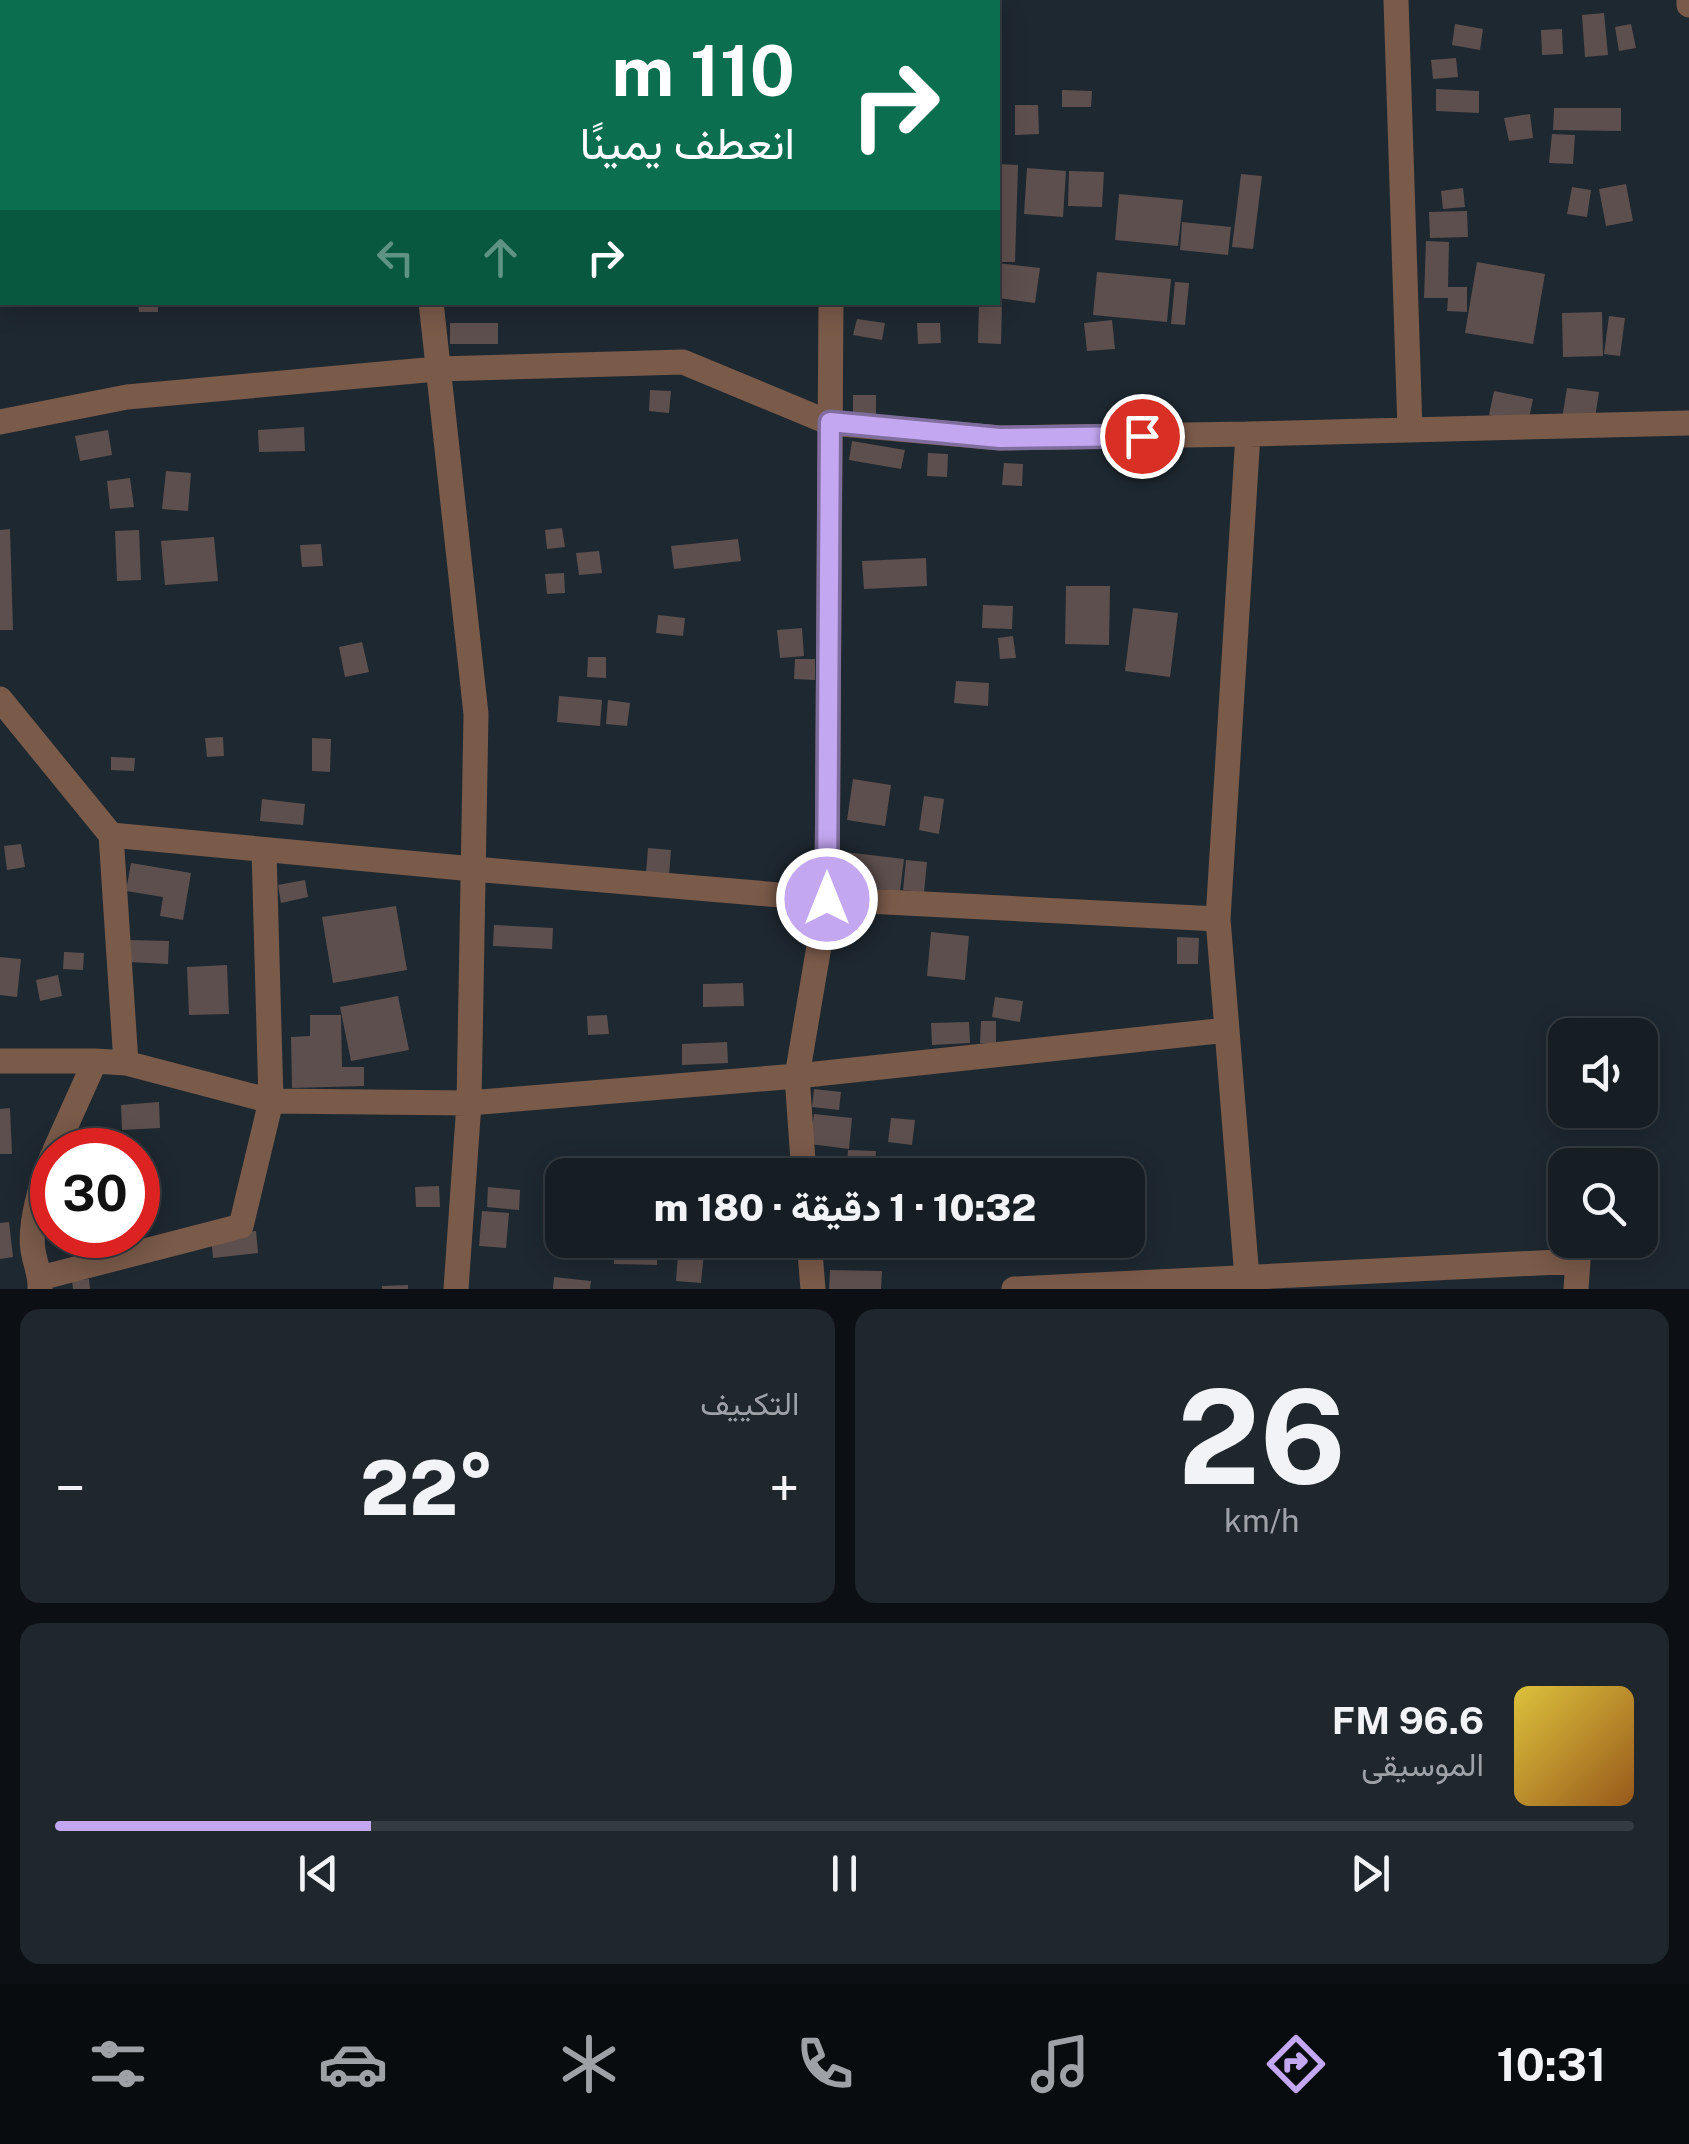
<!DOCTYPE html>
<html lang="ar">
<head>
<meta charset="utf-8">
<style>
  body { margin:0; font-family:"Public Sans",Vazirmatn,sans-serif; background:#1f272c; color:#f1f3f6; direction:rtl; height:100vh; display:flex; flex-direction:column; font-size:38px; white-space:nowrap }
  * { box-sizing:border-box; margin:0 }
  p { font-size:32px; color:#9ea2a6 }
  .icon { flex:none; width:55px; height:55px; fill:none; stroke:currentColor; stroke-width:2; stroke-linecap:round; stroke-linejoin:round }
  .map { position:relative; height:1289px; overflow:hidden; direction:ltr }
  .details { display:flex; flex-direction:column; gap:20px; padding:20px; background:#0c1014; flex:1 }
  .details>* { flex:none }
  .guide { position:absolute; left:0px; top:0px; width:1000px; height:305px; box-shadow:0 5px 25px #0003,0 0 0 2px #353c41; direction:rtl; background:#0b6e4f; color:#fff; overflow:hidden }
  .buttons { position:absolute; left:1548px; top:1018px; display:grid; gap:20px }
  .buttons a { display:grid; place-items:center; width:110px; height:110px; border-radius:20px; background:#161e24; box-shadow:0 5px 25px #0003,0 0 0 2px #353c41; font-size:50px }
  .speed { position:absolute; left:30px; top:1128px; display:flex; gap:20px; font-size:50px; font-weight:700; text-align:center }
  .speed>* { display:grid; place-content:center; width:130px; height:130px; border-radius:50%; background:#161e24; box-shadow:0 5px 25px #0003,0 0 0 2px #353c41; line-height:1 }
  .speed .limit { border:15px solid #d22; background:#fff; color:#111 }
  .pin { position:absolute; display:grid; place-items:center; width:85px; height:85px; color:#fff; margin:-42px; border:5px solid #fff; border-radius:50%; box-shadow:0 2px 10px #0007 }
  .me { position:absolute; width:110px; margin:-55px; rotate:0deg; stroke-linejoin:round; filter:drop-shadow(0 0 8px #0008) }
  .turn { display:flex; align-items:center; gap:35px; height:210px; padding:0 40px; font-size:45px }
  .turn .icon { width:130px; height:130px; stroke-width:2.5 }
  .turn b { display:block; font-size:70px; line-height:85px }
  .lanes { display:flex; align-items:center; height:95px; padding:0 40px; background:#0003; justify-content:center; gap:50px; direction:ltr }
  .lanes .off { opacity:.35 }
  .big { font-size:75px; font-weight:800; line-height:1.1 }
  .details .card { flex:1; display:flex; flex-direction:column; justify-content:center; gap:15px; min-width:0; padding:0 35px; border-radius:20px; background:#1f272c }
  .details .dial { align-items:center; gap:0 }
  .dial b { font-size:130px; line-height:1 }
  .song { display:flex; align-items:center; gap:30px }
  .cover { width:120px; height:120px; border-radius:15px; background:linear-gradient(135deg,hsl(50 70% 55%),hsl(30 70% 35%)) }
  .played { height:10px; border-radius:5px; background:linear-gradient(90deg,#c4a7f1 20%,#353c41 20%) }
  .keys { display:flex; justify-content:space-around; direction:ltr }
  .heat { display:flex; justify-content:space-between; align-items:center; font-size:55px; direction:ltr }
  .details .tiles { flex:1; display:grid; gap:20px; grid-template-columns:1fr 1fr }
  .card:last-child { grid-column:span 2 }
  .trip { position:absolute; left:545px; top:1158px; width:600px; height:100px; border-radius:20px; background:#161e24; box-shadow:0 5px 25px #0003,0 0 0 2px #353c41; font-weight:800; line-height:100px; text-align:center; direction:rtl }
  .tab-bar { display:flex; height:160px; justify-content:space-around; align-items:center; background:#090c0e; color:#9ea2a6 }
  .tab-bar .icon { width:70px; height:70px }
  .tab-bar .current { color:#c4a7f1 }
  .tab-bar b { font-size:45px; color:#f1f3f6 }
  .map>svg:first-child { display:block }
  .building { fill:#5d4f4d }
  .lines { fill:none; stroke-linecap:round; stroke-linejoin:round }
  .street { stroke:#7a5a49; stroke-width:25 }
  .route-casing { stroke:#7f6d9d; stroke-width:25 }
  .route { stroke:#c4a7f1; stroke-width:18 }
</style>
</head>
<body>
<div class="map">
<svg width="1689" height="1289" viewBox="0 0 1689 1289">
  <rect width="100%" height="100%" fill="#1e2830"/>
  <path class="building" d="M1604,13L1608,55L1585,57L1582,15Z
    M1455,24L1483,29L1480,50L1452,45Z
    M1631,24L1636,48L1619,51L1615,27Z
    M1562,29L1563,54L1542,55L1541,30Z
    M1456,58L1458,77L1433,79L1431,60Z
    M1436,89L1479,91V113L1436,111Z
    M1062,90L1092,91L1091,107H1062Z
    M1015,105H1038L1039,134L1015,135Z
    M1554,108H1621V131L1553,130Z
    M1530,114L1533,138L1509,141L1504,118Z
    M1552,134L1575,135L1573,164L1549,163Z
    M998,164L1018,165L1015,262H998Z
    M1027,168L1066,171L1063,217L1024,214Z
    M1069,171L1104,172L1102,207L1068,206Z
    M1241,174L1262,176L1253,249L1232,247Z
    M1626,184L1633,221L1606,226L1599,189Z
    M1572,187L1591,190L1587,217L1567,214Z
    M1463,188L1465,207L1443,209L1441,191Z
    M1119,194L1183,200L1178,246L1115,240Z
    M1467,211L1468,237L1430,238L1429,212Z
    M1182,222L1231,227L1228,255L1180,250Z
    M1426,241L1449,242L1448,287H1467V312L1447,311L1448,298H1424Z
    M1477,262L1545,274L1533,344L1465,333Z
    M998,263L1040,268L1035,303L998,298Z
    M1097,272L1171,279L1167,322L1093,315Z
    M1175,282L1189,283L1185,325L1171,324Z
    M138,302H158V312H139Z
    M979,302L1002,303L1001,344L978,343Z
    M1602,312L1603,356L1563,357L1562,313Z
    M1609,316L1625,318L1620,356L1604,354Z
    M857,319L885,323L882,340L853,335Z
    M1112,320L1115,349L1087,351L1084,323Z
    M450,323H498V344H450Z
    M917,323H940L941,343L918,344Z
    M1567,388L1599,392L1594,424L1562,419Z
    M650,390L671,391L669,413L649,411Z
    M1494,391L1533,399L1528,423L1489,415Z
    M853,395H876V416H853Z
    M304,427L305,451L259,452L258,430Z
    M108,430L112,455L80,461L75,436Z
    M852,441L905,450L901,469L849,460Z
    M928,453L948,454L947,477L927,476Z
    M1004,463L1023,464L1022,486L1002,485Z
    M166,471L191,473L188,511L162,509Z
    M130,478L134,507L110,509L107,481Z
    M562,528L565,547L547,549L545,530Z
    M10,529L13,630H0V530Z
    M139,530L141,580L117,581L115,531Z
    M214,537L218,581L165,585L161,541Z
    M738,539L741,561L674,569L671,546Z
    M321,544L323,566L302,567L300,545Z
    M599,551L602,573L579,575L576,553Z
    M926,558L927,586L864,589L862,561Z
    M564,573L565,593L547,594L545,574Z
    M1066,586H1110L1109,645L1065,644Z
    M983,605L1013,606L1012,629L982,628Z
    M1133,608L1178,613L1170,677L1125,671Z
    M658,615L685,618L683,636L656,633Z
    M802,628L804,656L780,658L777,630Z
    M1013,636L1016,658L1000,659L998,638Z
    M362,642L369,672L345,677L339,647Z
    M588,657H606V678L587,677Z
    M795,659H815V680L794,679Z
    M956,681L989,683L988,706L954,703Z
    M559,696L602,700L600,726L557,722Z
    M608,700L630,703L627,726L606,724Z
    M223,737L224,756L207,757L205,738Z
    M312,738L331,739L330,772L312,771Z
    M111,757L135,758L134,771L111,770Z
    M853,779L891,785L885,826L847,820Z
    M924,796L944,799L939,834L919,830Z
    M262,799L305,804L303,825L260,821Z
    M21,844L25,867L7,870L4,846Z
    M648,848L671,850L669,875L646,873Z
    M845,852L904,859L900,891L841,885Z
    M906,860L927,862L924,892L903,890Z
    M131,863L191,873L183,920L160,916L163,897L126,891Z
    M305,880L308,897L281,903L278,885Z
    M396,906L407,970L333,983L322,917Z
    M494,925L553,928L552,949L493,946Z
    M931,932L969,936L965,980L927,976Z
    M1177,937L1199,938L1198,964H1177Z
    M130,940L169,941L168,964L129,962Z
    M64,952L84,953L83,970L63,969Z
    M0,957L21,959L17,997L0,995Z
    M227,965L229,1014L189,1015L187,967Z
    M58,975L62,996L40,1001L36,980Z
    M743,983L744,1006L703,1007V984Z
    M398,996L409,1050L351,1061L340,1007Z
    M995,997L1023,1001L1020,1022L992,1017Z
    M310,1015H341L342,1067H364V1086L292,1088L291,1037L310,1036Z
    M607,1015L609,1034L588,1035L587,1016Z
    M981,1021H996V1044L980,1043Z
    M969,1022L970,1043L932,1045L931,1023Z
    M727,1042L728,1063L682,1065V1044Z
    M814,1089L841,1092L839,1110L812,1107Z
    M159,1102L160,1128L122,1130L121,1105Z
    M10,1108L12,1154H0V1109Z
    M814,1114L852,1118L849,1149L810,1144Z
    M891,1118L915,1120L912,1145L888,1142Z
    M848,1150L876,1151L875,1170L847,1168Z
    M817,1165H838V1175H818Z
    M720,1166L721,1175H694L693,1170Z
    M439,1186L440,1207H416L415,1187Z
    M488,1187L520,1190L519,1210L487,1207Z
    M482,1211L509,1213L506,1248L479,1246Z
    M9,1222L13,1257L0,1259V1223Z
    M256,1231L258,1253L213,1258L211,1236Z
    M66,1235H109L111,1246L69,1252Z
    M614,1240L657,1241V1265L614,1264Z
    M679,1241L705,1243L701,1283L676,1281Z
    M830,1270L882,1271L881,1289H829Z
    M554,1277L591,1281L590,1289H553Z
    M89,1279L90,1289H73L72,1281Z
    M408,1285V1289H382V1286Z"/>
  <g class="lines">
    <path class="street" d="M391,0L408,1
      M828,0V2
      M1396,0L1410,430
      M1689,0V5
      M431,302L476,714L469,1103L456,1289
      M0,422L127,397L437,369L683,362L830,423L1000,438L1248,434
      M0,699L111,835L473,869L827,899L1218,919
      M111,835L126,1063L271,1101L469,1103L797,1076L1227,1030
      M0,1061H95
      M55,1150L95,1061L126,1063
      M804,1175L797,1076L827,899L831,302
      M809,1240L813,1289
      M40,1278L241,1226L271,1101L264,850
      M1247,1278L1218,919L1248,434L1689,423
      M40,1289C41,1275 35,1264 33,1250C29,1225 42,1179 52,1157
      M1014,1289L1578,1261L1576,1289"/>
  </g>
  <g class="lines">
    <g class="route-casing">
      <path id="route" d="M827,899L830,422L1000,438L1142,436"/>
    </g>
    <use href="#route" class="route"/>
  </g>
</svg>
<div class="buttons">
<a><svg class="icon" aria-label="sound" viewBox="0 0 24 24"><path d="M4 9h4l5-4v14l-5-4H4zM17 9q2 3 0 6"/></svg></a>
<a><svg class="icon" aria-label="search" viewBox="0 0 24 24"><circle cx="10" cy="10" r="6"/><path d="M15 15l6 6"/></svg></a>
</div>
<div class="speed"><div class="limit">30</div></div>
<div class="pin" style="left:1142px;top:436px;background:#d93025"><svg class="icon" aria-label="arrive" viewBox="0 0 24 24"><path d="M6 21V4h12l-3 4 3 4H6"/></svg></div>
<svg class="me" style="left:827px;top:899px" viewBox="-20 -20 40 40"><circle r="17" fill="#c4a7f1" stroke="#fff" stroke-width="3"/><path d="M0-11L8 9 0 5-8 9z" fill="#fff"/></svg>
<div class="trip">10:32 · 1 دقيقة · 180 m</div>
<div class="guide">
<div class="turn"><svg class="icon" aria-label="right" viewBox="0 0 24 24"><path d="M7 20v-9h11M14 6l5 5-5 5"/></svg><div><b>110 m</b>انعطف يمينًا</div></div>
<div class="lanes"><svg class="icon off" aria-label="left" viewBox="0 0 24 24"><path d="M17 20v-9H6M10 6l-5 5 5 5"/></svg><svg class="icon off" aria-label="ahead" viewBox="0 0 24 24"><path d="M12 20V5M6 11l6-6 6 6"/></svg><svg class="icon" aria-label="right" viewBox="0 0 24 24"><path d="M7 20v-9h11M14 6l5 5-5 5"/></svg></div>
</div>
</div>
<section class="details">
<div class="tiles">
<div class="card dial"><b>26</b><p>km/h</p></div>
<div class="card"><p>التكييف</p>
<div class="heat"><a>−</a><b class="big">22°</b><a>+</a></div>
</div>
<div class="card">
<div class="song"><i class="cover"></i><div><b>96.6 FM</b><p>الموسيقى</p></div></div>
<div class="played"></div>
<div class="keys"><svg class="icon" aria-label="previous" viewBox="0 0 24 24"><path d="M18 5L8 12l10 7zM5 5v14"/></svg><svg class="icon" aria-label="pause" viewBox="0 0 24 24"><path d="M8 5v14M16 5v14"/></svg><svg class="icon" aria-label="next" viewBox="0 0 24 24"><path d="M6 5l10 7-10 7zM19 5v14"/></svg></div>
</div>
</div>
</section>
<nav class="tab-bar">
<b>10:31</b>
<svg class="icon current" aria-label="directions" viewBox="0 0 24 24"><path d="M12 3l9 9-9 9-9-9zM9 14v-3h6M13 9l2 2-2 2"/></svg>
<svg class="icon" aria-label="music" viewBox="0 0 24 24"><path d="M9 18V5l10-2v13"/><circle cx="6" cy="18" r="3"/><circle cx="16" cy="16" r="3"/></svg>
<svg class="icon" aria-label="phone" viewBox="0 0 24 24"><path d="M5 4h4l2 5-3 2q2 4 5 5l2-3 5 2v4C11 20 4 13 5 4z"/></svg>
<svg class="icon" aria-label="climate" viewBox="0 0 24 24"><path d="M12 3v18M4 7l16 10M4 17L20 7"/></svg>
<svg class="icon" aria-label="car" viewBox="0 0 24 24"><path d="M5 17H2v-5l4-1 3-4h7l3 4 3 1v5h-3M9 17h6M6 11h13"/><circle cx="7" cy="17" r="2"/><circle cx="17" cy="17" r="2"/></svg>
<svg class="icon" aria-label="filters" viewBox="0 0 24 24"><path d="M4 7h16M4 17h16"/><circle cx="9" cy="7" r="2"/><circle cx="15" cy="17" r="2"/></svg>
</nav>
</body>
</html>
